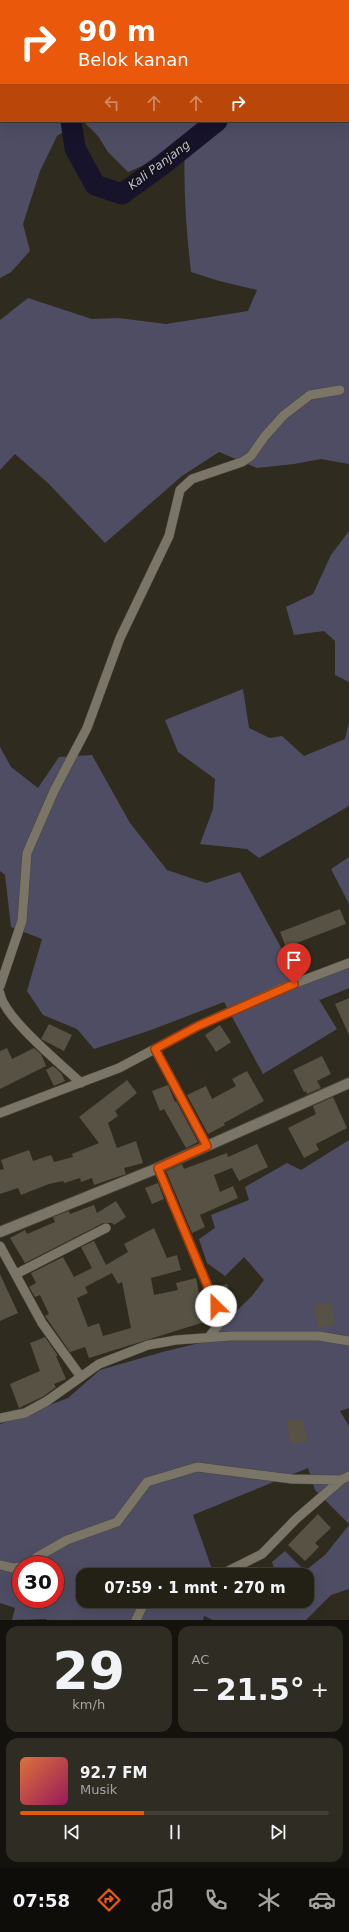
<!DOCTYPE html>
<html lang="id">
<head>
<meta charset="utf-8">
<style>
  body { margin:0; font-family:"DejaVu Sans",sans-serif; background:#2f2d23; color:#f1f3f6; height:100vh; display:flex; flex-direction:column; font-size:15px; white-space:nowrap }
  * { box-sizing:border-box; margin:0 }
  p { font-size:13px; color:#a3a3a1 }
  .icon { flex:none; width:22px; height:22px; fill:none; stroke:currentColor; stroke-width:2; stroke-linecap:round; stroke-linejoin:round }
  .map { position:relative; height:1620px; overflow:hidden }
  .drawer { display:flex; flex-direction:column; gap:6px; padding:6px; background:#13120c; flex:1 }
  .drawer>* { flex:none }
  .guide { position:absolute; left:0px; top:0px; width:349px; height:122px; box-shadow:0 4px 16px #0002,0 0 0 1px #403e35; background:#ea580c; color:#fff; overflow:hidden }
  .speed { position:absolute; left:12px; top:1556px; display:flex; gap:8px; font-size:20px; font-weight:700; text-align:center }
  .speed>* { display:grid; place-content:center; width:52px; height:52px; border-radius:50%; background:#232016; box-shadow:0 4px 16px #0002,0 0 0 1px #403e35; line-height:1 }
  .speed .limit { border:6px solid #d22; background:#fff; color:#111 }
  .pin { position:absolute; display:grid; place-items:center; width:34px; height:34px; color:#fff; margin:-41px -17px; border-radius:50% 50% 50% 0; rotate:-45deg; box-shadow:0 0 4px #0007 }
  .pin .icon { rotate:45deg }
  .me { position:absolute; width:44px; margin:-22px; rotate:337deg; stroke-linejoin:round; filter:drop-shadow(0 0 3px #0008) }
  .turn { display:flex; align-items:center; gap:14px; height:84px; padding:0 12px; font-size:18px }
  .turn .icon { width:52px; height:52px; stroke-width:2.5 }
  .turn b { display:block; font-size:28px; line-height:34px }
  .lanes { display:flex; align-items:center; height:38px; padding:0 12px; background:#0003; justify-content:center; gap:20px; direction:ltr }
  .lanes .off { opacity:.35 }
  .big { font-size:30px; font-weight:800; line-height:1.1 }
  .drawer .tile { flex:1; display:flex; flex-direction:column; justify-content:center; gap:6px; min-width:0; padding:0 14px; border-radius:12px; background:#2f2d23 }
  .drawer .dial { align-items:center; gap:0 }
  .dial b { font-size:52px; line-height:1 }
  .song { display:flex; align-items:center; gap:12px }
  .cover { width:48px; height:48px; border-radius:6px; background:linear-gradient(135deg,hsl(20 70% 55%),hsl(330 70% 35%)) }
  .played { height:4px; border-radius:2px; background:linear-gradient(90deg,#ea580c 40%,#403e35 40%) }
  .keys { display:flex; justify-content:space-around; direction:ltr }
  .heat { display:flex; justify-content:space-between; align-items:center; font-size:22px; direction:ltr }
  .drawer .tiles { flex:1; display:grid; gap:6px; grid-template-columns:1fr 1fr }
  .tile:last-child { grid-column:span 2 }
  .trip { position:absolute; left:76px; top:1568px; width:238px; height:40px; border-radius:12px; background:#232016; box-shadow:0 4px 16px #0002,0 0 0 1px #403e35; font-weight:800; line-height:40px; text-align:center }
  .dock { display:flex; height:64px; justify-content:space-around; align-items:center; background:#0e0d09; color:#a3a3a1 }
  .dock .icon { width:28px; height:28px }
  .dock .on { color:#ea580c }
  .dock b { font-size:18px; color:#f1f3f6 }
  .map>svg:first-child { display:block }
  .green { fill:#4f4d64; fill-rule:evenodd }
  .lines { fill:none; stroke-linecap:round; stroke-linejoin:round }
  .river { stroke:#16132a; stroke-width:21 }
  .building { fill:#575244; fill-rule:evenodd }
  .minor-casing { stroke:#4a463c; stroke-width:10 }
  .tertiary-casing { stroke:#4a463c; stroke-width:12 }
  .minor { stroke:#7a7566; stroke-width:9 }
  .tertiary { stroke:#7a7566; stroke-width:10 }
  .route-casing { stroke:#983908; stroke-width:10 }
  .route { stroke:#ea580c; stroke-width:7 }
  .labels { text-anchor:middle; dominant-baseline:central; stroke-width:4; stroke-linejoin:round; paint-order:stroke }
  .water-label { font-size:12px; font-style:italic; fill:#bdbaef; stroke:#15130e }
</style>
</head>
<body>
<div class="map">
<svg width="349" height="1620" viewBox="0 0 349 1620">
  <rect width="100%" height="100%" fill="#2f2b1e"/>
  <path class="green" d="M0,0H349V464L321,459L294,464L257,468L219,452L182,476L105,543L48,483L15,454L0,470V320L28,298L92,319L119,318L166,324L248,311L257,290L219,281L191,272C186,228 183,185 185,141L142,166L128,172L108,152L98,136L83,121H348V1H1V121H80L57,136L40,171L23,224L30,251L11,272L0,278Z
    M349,531V682L335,675V641L324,631L294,635L286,607L313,594L331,555Z
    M243,689L249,728L270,738L282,736L304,756L345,739L349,722V806L259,858L247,849L200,844L213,809L215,779L178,752L165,720Z
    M0,747L11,767L38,788L59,757L92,755L130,823L167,870L206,883L240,872L292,968L303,981L349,960V988L320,1000L318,998L337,1029L263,1074L224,1002L151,1030L94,1049L77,1029L43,1015L27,991L42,939L11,927L5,875L0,871Z
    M349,857V904L331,869Z
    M349,1140V1408L340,1411L349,1426V1524L315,1490L308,1468L193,1515L214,1575H83V1601H222L225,1609L245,1601H307V1575H276L272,1562L285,1551L305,1571L325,1555L349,1525V1589L331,1595L306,1620H213L204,1616L203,1620H47L46,1619L12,1620L15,1608L0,1603V1424L68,1398L100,1370L166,1351L204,1342L252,1296L264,1280L244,1257L225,1276L207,1263L199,1239L215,1228L211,1215L249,1200L245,1187L287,1163L301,1170ZM21,1565H55V1599H21Z"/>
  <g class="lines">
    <path class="river" d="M73,0V1
      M348,58H349
      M71,121L75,148L95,185L122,194L162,165L217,121"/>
  </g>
  <path class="building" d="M340,909L346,924L286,947L280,932Z
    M349,998V1035L335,1004Z
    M49,1024L72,1035L64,1051L41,1039Z
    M220,1025L231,1042L216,1052L205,1035Z
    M7,1048L12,1059L34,1048L41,1054L46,1066L0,1089V1051Z
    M322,1056L331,1074L317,1081L321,1088L307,1094L306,1091L304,1092L293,1070Z
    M53,1066L61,1073L65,1081L54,1086L46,1070Z
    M247,1071L264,1101L224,1123L225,1125L208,1134L187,1095L206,1086L212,1099L236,1086L232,1079Z
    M127,1080L137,1093L115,1111L118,1116L108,1123L117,1148L136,1141L143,1163L124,1168L126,1174L94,1185L92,1178L81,1182L80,1178L64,1183L63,1181L49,1184L21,1195L18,1188L0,1194V1170L4,1169L1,1160L29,1150L33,1161L51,1155L54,1162L73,1157L72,1154L99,1143L79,1117Z
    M168,1085L175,1102L176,1101L198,1142L186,1148L164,1109L160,1111L152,1091Z
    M333,1097L347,1128L316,1144L319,1150L304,1158L288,1128L316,1114L313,1106Z
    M257,1144L268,1167L239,1181L232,1168L214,1175L220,1192L233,1186L238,1198L200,1215L205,1227L192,1233L166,1171L182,1164L184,1169L227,1153L228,1157Z
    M158,1183L164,1199L152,1204L145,1188Z
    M116,1201L126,1217L114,1225L112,1223H103L25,1263L10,1238L25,1230L27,1234L55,1222L53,1217L69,1211L70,1214L94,1205L97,1213Z
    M154,1228L167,1258L177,1255L181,1270L151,1278L154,1295L178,1290L176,1283L196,1278L199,1293L203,1291L214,1319L89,1358L85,1347L70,1352L45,1316L49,1314L40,1295L35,1297L29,1287L36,1283L31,1273L63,1257L74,1277L92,1268L81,1247L94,1241L106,1265L128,1252L124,1244ZM112,1273L118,1284L122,1282L131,1328L103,1336L99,1323L88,1327L77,1298L88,1293L85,1287Z
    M0,1274L18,1313L0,1321Z
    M227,1284L233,1303L223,1307L215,1288Z
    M331,1302L335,1325L318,1328L315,1304Z
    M45,1337L58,1356H56L66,1379L54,1384L56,1387L44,1396L19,1408L10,1384L40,1371L30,1343Z
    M302,1418L308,1441L291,1445L286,1421Z
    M318,1514L331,1528L315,1543L319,1547L305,1561L288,1545Z"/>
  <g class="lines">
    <g class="minor-casing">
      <path id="minor" d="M0,986L22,921L27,853L54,791L87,728L120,638L169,536L180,490L192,479L242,462L251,456L265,436L284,415L310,395L340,390
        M0,993C3,1017 62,1065 81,1083
        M155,1049L207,1146
        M0,1113L119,1068L198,1026L280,989L349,963
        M158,1168L222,1320L209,1337
        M0,1246L42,1323L81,1377
        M16,1274L106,1228
        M0,1418L25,1413L47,1401L99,1364L148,1345L176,1340L231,1336H319L349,1341
        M0,1565L13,1568L21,1567
        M28,1565L37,1557L67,1540L117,1522L147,1482L197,1467L292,1479L341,1480
        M220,1575L262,1554L296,1519L341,1480L349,1476
        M136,1620L145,1601"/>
    </g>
    <g class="tertiary-casing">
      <path id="tertiary" d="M0,1232L153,1170L349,1083"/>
    </g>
    <use href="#minor" class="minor"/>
    <use href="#tertiary" class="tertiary"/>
  </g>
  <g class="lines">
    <g class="route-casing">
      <path id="route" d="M216,1306L158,1168L207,1146L155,1049L198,1026L294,984"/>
    </g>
    <use href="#route" class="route"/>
  </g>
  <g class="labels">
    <g class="water-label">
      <text transform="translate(159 165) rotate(-37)">Kali Panjang</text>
    </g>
  </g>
</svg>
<div class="speed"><div class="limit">30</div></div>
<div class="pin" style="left:294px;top:984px;background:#d93025"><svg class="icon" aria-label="arrive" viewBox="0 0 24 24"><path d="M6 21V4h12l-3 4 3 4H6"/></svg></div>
<svg class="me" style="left:216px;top:1306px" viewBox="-20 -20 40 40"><circle r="19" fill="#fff"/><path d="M0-13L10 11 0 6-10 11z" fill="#ea580c"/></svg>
<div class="trip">07:59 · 1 mnt · 270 m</div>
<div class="guide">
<div class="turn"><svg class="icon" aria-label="right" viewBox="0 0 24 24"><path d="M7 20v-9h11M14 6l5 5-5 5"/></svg><div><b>90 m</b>Belok kanan</div></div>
<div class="lanes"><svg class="icon off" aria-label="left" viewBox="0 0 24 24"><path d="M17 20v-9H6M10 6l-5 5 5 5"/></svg><svg class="icon off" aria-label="ahead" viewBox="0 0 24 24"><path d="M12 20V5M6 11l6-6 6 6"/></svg><svg class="icon off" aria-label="ahead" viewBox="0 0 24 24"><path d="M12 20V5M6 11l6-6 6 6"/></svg><svg class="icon" aria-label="right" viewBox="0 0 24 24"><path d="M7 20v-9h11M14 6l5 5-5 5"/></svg></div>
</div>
</div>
<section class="drawer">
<div class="tiles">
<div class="tile dial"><b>29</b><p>km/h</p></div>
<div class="tile"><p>AC</p>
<div class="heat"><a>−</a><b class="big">21.5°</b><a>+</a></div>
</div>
<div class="tile">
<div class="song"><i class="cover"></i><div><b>92.7 FM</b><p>Musik</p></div></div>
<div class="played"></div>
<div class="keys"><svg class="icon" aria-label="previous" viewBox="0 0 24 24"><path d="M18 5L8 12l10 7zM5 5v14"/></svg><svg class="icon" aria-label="pause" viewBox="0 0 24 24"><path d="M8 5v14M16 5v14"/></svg><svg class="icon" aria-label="next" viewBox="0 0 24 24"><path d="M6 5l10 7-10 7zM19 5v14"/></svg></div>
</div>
</div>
</section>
<nav class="dock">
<b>07:58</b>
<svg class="icon on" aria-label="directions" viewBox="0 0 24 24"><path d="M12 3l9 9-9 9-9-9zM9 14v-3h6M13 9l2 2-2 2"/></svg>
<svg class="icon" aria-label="music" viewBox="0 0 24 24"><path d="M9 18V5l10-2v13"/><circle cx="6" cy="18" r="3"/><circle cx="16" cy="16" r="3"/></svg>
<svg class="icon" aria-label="phone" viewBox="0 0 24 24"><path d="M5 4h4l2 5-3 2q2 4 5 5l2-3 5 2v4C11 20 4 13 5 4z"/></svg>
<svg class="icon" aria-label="climate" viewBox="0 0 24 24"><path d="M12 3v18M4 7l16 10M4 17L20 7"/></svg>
<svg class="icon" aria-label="car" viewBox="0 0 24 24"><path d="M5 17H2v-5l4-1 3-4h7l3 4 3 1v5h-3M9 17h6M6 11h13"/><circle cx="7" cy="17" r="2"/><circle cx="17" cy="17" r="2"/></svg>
</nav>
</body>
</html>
